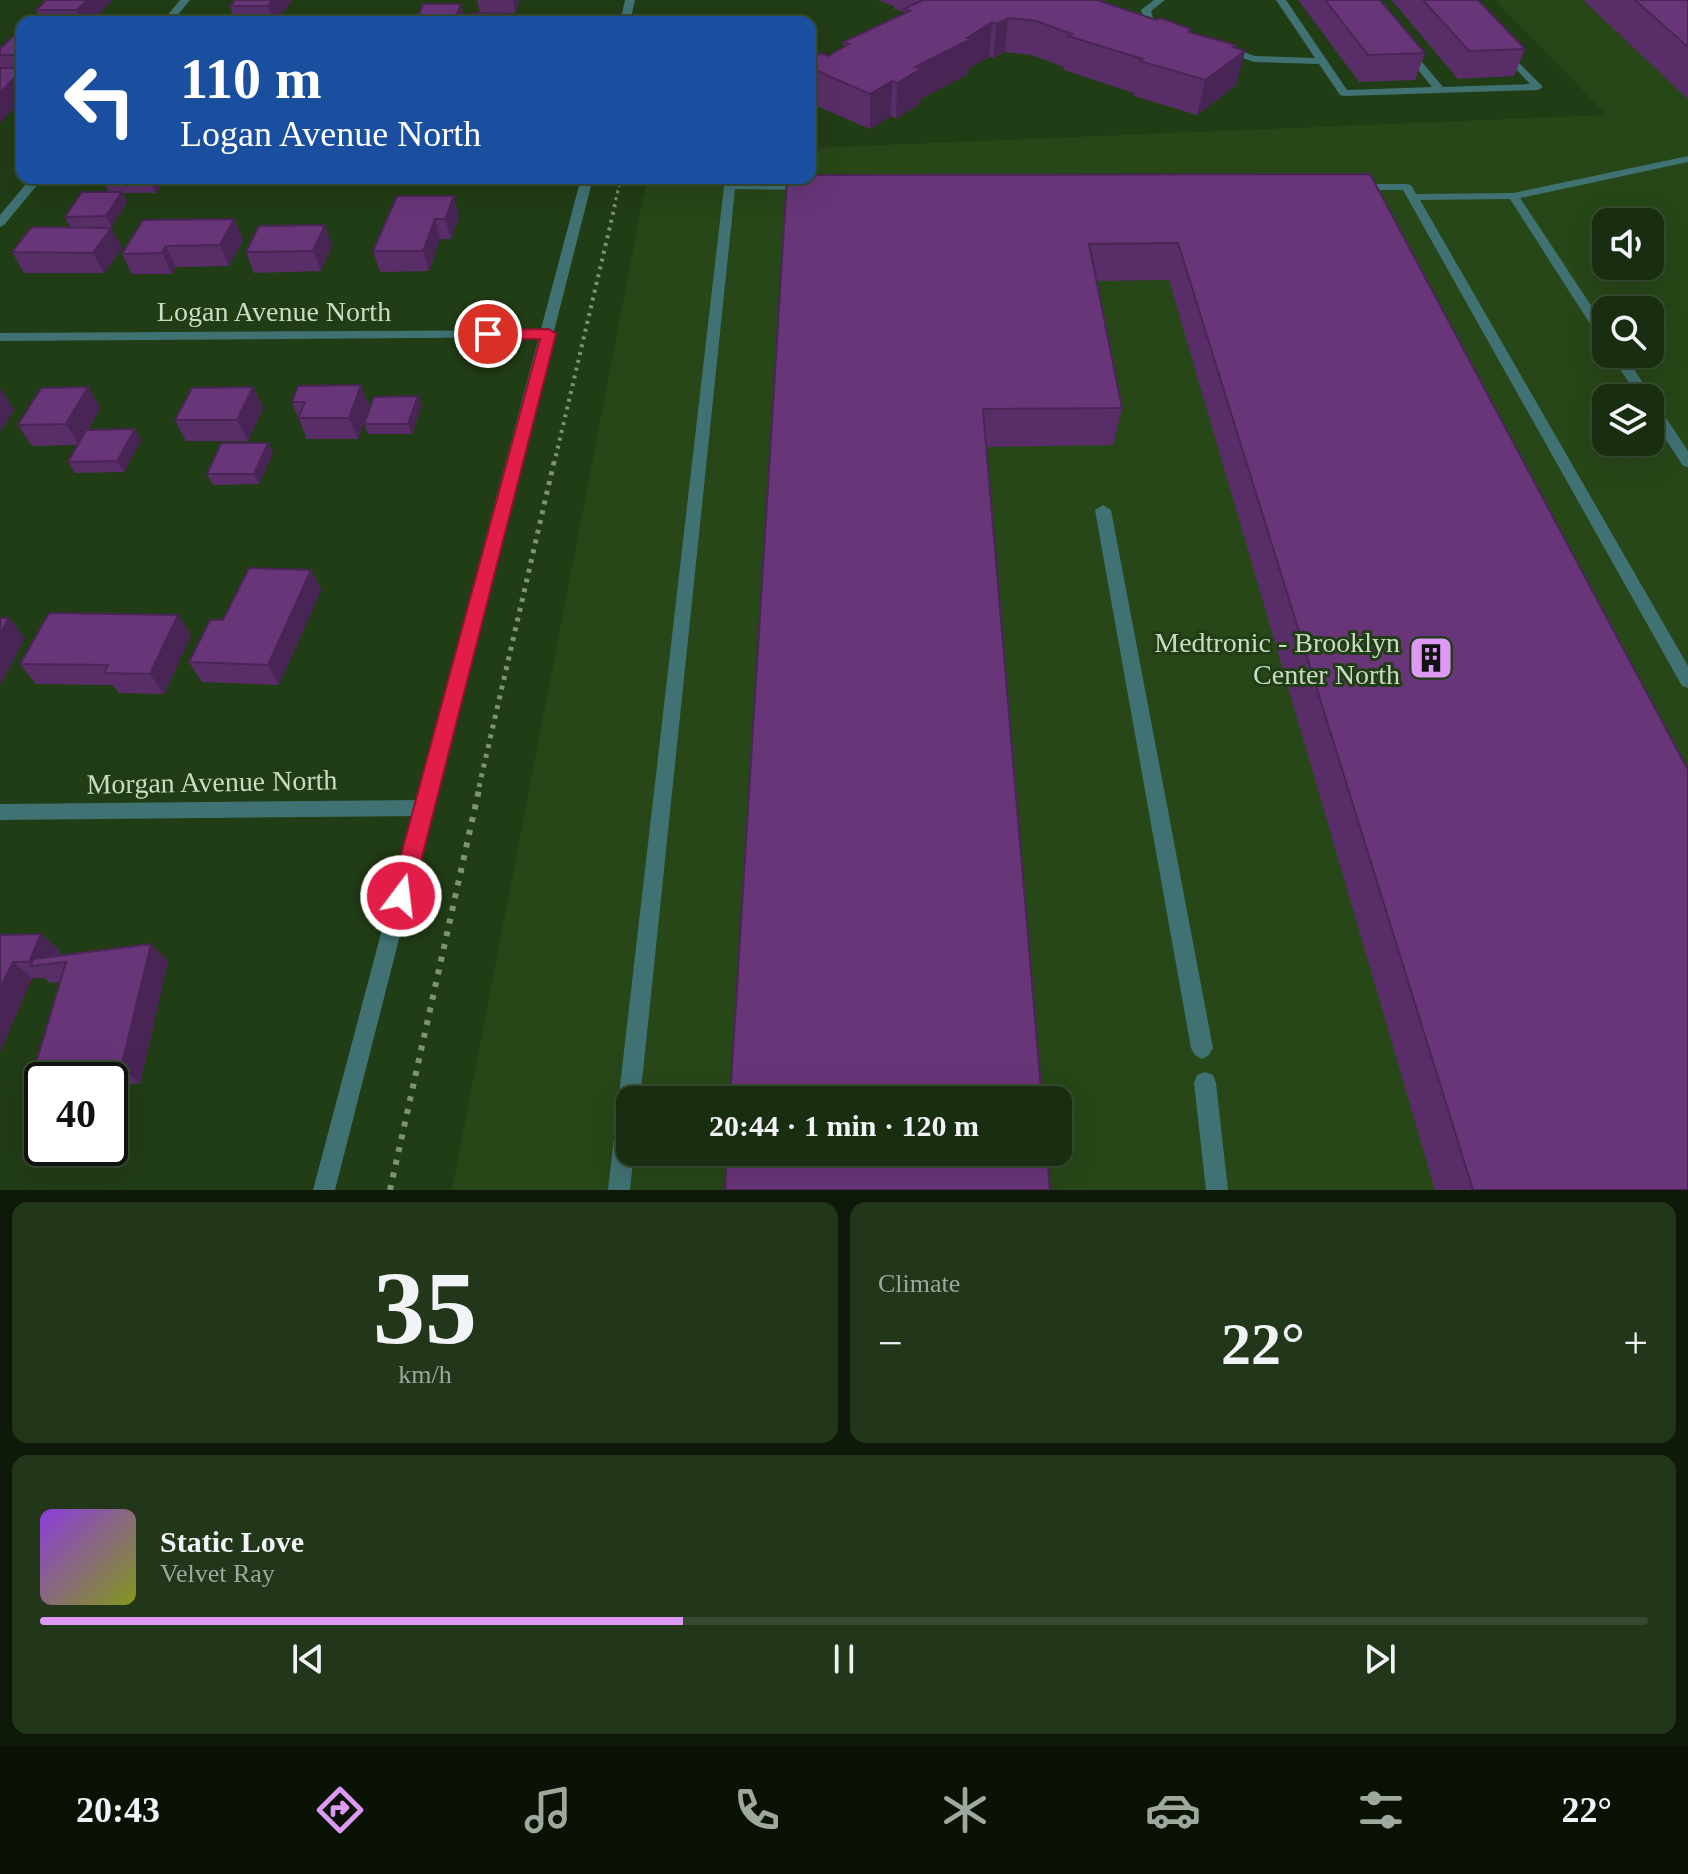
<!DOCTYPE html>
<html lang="en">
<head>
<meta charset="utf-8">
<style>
  body { margin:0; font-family:Georgia,serif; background:#223619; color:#f1f3f6; height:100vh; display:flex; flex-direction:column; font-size:30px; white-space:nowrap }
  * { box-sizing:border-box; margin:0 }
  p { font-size:26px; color:#9fa89f }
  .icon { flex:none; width:44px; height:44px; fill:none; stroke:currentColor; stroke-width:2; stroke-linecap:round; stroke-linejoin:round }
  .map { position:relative; height:1190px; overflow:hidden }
  .drawer { display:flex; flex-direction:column; gap:12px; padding:12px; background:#0e1909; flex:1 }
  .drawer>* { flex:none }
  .guide { position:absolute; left:16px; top:16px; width:800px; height:168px; border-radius:16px; box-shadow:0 8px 32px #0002,0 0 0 2px #374a30; background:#1a4fa0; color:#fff; overflow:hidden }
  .buttons { position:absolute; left:1592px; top:208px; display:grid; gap:16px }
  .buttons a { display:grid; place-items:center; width:72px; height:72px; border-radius:16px; background:#192e10; box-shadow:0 8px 32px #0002,0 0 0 2px #374a30; font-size:40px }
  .speed { position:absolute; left:24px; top:1062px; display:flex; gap:16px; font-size:40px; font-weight:700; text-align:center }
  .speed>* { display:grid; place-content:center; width:104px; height:104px; border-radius:50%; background:#192e10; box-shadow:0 8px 32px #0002,0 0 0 2px #374a30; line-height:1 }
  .speed .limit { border:4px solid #111; border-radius:12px; background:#fff; color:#111 }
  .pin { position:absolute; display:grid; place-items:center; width:68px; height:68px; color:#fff; margin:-34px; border:4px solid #fff; border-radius:50%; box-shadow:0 2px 8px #0007 }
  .me { position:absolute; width:88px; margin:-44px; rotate:15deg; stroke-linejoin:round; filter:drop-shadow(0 0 6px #0008) }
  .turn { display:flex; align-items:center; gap:28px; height:168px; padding:0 32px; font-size:36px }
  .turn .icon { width:104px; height:104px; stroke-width:2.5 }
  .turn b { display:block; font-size:56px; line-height:68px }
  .big { font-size:60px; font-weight:600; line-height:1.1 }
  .drawer .tile { flex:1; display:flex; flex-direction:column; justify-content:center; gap:12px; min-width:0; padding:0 28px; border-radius:16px; background:#223619 }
  .drawer .dial { align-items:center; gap:0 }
  .dial b { font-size:104px; line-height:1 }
  .song { display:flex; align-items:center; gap:24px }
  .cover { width:96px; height:96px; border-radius:12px; background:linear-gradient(135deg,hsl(270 70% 55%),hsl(70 70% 35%)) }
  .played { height:8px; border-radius:4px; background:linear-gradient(90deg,#dd99f4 40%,#374a30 40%) }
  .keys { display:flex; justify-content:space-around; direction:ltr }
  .heat { display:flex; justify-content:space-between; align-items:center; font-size:44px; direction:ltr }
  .drawer .tiles { flex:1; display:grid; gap:12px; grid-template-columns:1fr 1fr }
  .tile:last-child { grid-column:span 2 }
  .trip { position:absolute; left:616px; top:1086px; width:456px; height:80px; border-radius:16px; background:#192e10; box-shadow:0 8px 32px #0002,0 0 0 2px #374a30; font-weight:600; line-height:80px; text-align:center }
  .menu { display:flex; height:128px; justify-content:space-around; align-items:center; background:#0a1206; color:#9fa89f }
  .menu .icon { width:56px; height:56px }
  .menu .on { color:#dd99f4 }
  .menu b { font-size:36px; color:#f1f3f6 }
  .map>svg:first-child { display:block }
  .built { fill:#274718; fill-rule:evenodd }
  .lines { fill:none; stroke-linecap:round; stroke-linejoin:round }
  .path-far3 { stroke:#7d9374; stroke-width:3; stroke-dasharray:3 4; stroke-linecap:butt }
  .path-far2 { stroke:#7d9374; stroke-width:4; stroke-dasharray:3 5; stroke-linecap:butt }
  .path-far1 { stroke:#7d9374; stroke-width:5; stroke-dasharray:4 6; stroke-linecap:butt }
  .path { stroke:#7d9374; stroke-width:6; stroke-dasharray:5 8; stroke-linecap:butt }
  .service { fill:#407273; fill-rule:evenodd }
  .minor { fill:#407273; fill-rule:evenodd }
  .tertiary { fill:#407273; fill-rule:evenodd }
  .wall { fill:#592e68 }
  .shaded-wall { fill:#492555 }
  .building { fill:#683579; stroke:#492555; stroke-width:2 }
  .route { fill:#e11d48; stroke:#92132f; stroke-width:2 }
  .labels { text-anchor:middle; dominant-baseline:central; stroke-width:6; stroke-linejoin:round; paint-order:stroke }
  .street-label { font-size:28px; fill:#cadbc4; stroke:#213d15 }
  .poi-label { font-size:28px; fill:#cadbc4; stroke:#213d15; text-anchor:end }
</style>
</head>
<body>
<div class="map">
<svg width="1688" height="1190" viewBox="0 0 1688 1190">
  <rect width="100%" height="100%" fill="#213d15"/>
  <path class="built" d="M1495,0H1688V1190H452L647,178H810V148L1607,115ZM1606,222H1650V266H1606ZM1606,310H1650V354H1606ZM1606,398H1650V442H1606ZM630,1100H1058V1152H630Z"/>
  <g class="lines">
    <path class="path-far3" d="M614,207L621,178"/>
    <path class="path-far2" d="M554,464L615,205"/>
    <path class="path-far1" d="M479,787L554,462"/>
    <path class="path" d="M390,1190L480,785"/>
    <path class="service" d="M1154,0H1165L1151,11L1154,21L1165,25V29L1145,23L1141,10Z
      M1276,0H1286L1347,90L1432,87L1403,51L1408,48L1411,49L1443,87L1530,84L1502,54L1500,52L1505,49L1543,87L1538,90L1344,96L1340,95L1319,64L1254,62L1223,51L1221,49L1226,46L1255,56L1315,58Z
      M1688,156V162L1520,198L1606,328V342L1601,341L1510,199L1420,200L1688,666V688L1682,686L1403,190H1358L1352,187L1358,184H1407L1411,185L1416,194L1513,193Z
      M730,183L807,184L813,187L807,190L735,189L640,1100H630V1152H634L630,1190H608L724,186Z
      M1610,354H1624L1653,398L1652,400L1655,401L1688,451V467L1683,466L1650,415V398H1639Z
      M1103,505L1111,510L1213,1048L1209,1055L1202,1059L1195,1055L1191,1048L1095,510Z
      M1205,1072L1213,1075L1216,1083L1228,1190H1206L1194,1083L1197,1075Z"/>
    <path class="minor" d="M180,0H190L172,22H162Z
      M31,178H43L4,225L0,227V215Z
      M549,330L556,334L554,337L0,341V333Z
      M425,800L432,802L434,808L432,814L425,816L0,820V804Z"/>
    <path class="tertiary" d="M625,0H635L630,22H620Z
      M581,178H593L335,1190H313Z"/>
  </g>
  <path class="wall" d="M112,0L92,22H27L40,19L36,10Z
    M292,0L276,22H214L235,20L230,6Z
    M477,0H519L515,13L496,14L480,13Z
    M877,0H1097L1245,51L1236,85L1197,115L1134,96V93L1064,70V67L1032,55L1005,52L993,58L989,57L968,69V74L920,99L919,104L896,119L891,116L870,129L810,103V60L828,56L843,48V42L904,14V12L894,9V6Z
    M1298,0H1380L1425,53L1415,80L1359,82L1308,13V11H1306Z
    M1391,0H1478L1525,49L1514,76L1458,79L1400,10V8H1398Z
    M1583,0H1688V99Z
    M463,13L459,22H418L417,19Z
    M22,27V100L0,67V49Z
    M1370,174L1688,1190H1435L1169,280L1096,281L1122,408L1113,445L986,447L787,178Z
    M102,178H166L156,193H123L127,202L111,227H70L65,217L109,192Z
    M397,196L459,216L451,239H440L429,271L380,272L373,251Z
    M234,219L243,240L229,266L176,267L172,274H132L122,254Z
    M332,245L321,271L254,273L246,252Z
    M122,248L104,273H24L12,252Z
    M298,386L369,406L358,439H307L292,402Z
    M88,387L100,408L88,430L141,440L124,472L75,473L68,462L78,445L32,446L18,425Z
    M253,387L263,408L248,441H186L175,420Z
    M418,396L421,407L412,434H368L364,424Z
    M273,453L259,484L213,485L207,474Z
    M311,570L321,590L279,685L202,682L189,662L223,620Z
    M178,615L191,635L164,694L119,693L112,685L36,684L20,664Z
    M41,934L60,951L58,956L168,961L140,1083L110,1087V1080H42V1088L31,1080L60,982L50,983L45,978H32L0,1052V935Z"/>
  <path class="shaded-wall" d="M87,0H112L92,22H83L77,10Z
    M272,0H292L276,22H273L268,6Z
    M513,0H519L515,13Z
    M461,4L463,13L459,22H456L455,18Z
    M1008,18L1005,52L993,58L997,24Z
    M992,22L989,57L968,69V74L920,99L919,104L896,119L897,83L915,67Z
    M1236,45L1232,60L1245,51L1236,85L1197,115L1205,80Z
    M22,70V100L0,123V93Z
    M892,81L891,116L870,129V94Z
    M148,178H166L156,193Z
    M122,192L127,202L111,227L106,216Z
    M454,196L459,216L451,239L445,219Z
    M234,219L243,240L229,266L220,245Z
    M435,219L440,239L429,271L423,251Z
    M325,225L332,245L321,271L313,251Z
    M111,228L122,248L104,273L93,253Z
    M166,246L176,267L172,274L162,253Z
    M361,385L369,406L358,439L349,418Z
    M88,387L100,408L79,445L66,424Z
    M253,387L263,408L248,441L237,420Z
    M1,389L14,410L0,432V390Z
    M418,396L421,407L412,434L408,424Z
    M135,429L141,440L124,472L117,461Z
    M268,443L273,453L259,484L254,474Z
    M311,570L321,590L279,685L268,665Z
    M178,615L191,635L164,694L150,674Z
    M9,618L25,638L0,685V634Z
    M41,934L60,951L55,963L34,966L29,962Z
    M151,944L168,961L140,1083L121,1068Z
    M13,962L32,978L0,1052V989Z"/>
  <path class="building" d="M46,0H87L77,10H36Z
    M235,0H272L268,6H230Z
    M923,0H1097L1156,20L1160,18L1191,29L1188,32L1236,45L1233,47L1245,51L1205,80L1140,61L1143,59L1068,36L1072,34L1036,21L1008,18L997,24L992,22L967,38L971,39L915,67L921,69L897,83L892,81L870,94L810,68V66L816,63L810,60L821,53L828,56L849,44L843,42L910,11L904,9Z
    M1325,0H1380L1425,53L1368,55Z
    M1423,0H1478L1525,49L1469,51Z
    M1635,0H1688V47Z
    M423,4H461L455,18L417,19Z
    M471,13L508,14L504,22H467Z
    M31,19H73L69,22H27Z
    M216,20H256L255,22H214Z
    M22,27V55H0V49Z
    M0,68H22V70L0,93Z
    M1370,174L1688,770V1190H1473L1178,243L1089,244L1122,408L983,409L1042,1100H730L787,178H810V175Z
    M82,192H122L106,216L65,217Z
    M397,196H454L445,219H435L423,251H373Z
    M234,219L220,245L166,246L162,253L122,254L143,220Z
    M325,225L313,251L246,252L259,226Z
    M32,227L111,228L93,253L12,252Z
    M361,385L349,418H298L305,402H292L298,386Z
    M88,387L66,424L18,425L41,388Z
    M253,387L237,420H175L192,388Z
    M418,396L408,424H364L374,397Z
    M135,429L117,461L68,462L86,430Z
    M221,443H268L254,474H207Z
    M249,568L311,570L268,665L189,662L210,620H223Z
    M49,613L178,615L150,674L104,673L108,665L20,664Z
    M0,618H9L0,634Z
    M41,934L29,962H13L0,989V935Z
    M151,944L121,1068L31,1080L66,962L31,966L33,959Z
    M727,1152H1047L1050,1190H725Z"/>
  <path class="route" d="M549,329L556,334L412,896L409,903L401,906L394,903L390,896L540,339H488L480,334L488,330Z"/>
  <defs>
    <g id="building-square" transform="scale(2.3)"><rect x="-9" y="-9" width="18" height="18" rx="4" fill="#dd99f4" stroke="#213d15"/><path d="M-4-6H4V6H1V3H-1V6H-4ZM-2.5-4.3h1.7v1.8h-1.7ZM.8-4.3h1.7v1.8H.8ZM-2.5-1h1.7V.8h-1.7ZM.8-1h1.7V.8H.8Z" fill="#111"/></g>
  </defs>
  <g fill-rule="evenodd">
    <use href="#building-square" x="1431" y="658"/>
  </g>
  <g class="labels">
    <g class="street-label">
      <text x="274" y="311">Logan Avenue North</text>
      <text transform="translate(212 782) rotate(-1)">Morgan Avenue North</text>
    </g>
    <g class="poi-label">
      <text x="1400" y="642">Medtronic - Brooklyn<tspan x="1400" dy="32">Center North</tspan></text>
    </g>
  </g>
</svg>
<div class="buttons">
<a><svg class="icon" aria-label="sound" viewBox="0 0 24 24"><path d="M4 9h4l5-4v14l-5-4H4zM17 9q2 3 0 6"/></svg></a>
<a><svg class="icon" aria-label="search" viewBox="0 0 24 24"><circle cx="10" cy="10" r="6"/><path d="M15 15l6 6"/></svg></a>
<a><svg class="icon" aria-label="layers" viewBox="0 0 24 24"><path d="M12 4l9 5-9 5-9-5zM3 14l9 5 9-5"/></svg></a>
</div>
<div class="speed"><div class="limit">40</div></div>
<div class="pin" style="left:488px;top:334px;background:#d93025"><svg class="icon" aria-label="arrive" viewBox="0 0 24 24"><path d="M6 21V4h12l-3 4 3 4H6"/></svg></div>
<svg class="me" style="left:401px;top:896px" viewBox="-20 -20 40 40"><circle r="17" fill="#e11d48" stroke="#fff" stroke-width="3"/><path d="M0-11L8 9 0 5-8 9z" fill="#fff"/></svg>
<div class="trip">20:44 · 1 min · 120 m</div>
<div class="guide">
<div class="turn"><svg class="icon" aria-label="left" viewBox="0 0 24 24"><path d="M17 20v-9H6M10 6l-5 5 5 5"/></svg><div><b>110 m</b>Logan Avenue North</div></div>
</div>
</div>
<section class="drawer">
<div class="tiles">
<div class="tile dial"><b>35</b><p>km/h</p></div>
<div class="tile"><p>Climate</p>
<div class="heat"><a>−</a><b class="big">22°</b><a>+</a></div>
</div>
<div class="tile">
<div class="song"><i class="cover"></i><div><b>Static Love</b><p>Velvet Ray</p></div></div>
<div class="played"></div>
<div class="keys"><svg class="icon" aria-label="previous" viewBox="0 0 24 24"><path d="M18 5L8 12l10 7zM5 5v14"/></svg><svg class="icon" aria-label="pause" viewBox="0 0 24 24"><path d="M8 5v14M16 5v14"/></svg><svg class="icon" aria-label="next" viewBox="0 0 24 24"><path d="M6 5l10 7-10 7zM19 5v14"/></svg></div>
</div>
</div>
</section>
<nav class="menu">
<b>20:43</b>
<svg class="icon on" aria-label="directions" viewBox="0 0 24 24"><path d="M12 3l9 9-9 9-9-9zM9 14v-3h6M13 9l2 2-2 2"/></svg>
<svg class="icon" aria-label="music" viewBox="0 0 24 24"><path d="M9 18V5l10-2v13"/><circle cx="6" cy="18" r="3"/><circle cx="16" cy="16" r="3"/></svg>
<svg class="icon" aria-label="phone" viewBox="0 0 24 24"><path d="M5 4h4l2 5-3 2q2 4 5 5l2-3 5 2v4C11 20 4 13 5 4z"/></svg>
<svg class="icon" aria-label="climate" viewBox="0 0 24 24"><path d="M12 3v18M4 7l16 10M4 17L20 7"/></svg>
<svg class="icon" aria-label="car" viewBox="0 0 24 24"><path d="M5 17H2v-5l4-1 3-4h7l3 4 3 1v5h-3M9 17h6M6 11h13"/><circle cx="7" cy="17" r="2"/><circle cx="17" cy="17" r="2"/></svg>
<svg class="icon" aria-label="filters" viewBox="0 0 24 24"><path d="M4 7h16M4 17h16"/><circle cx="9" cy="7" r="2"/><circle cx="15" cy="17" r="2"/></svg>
<b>22°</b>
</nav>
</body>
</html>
